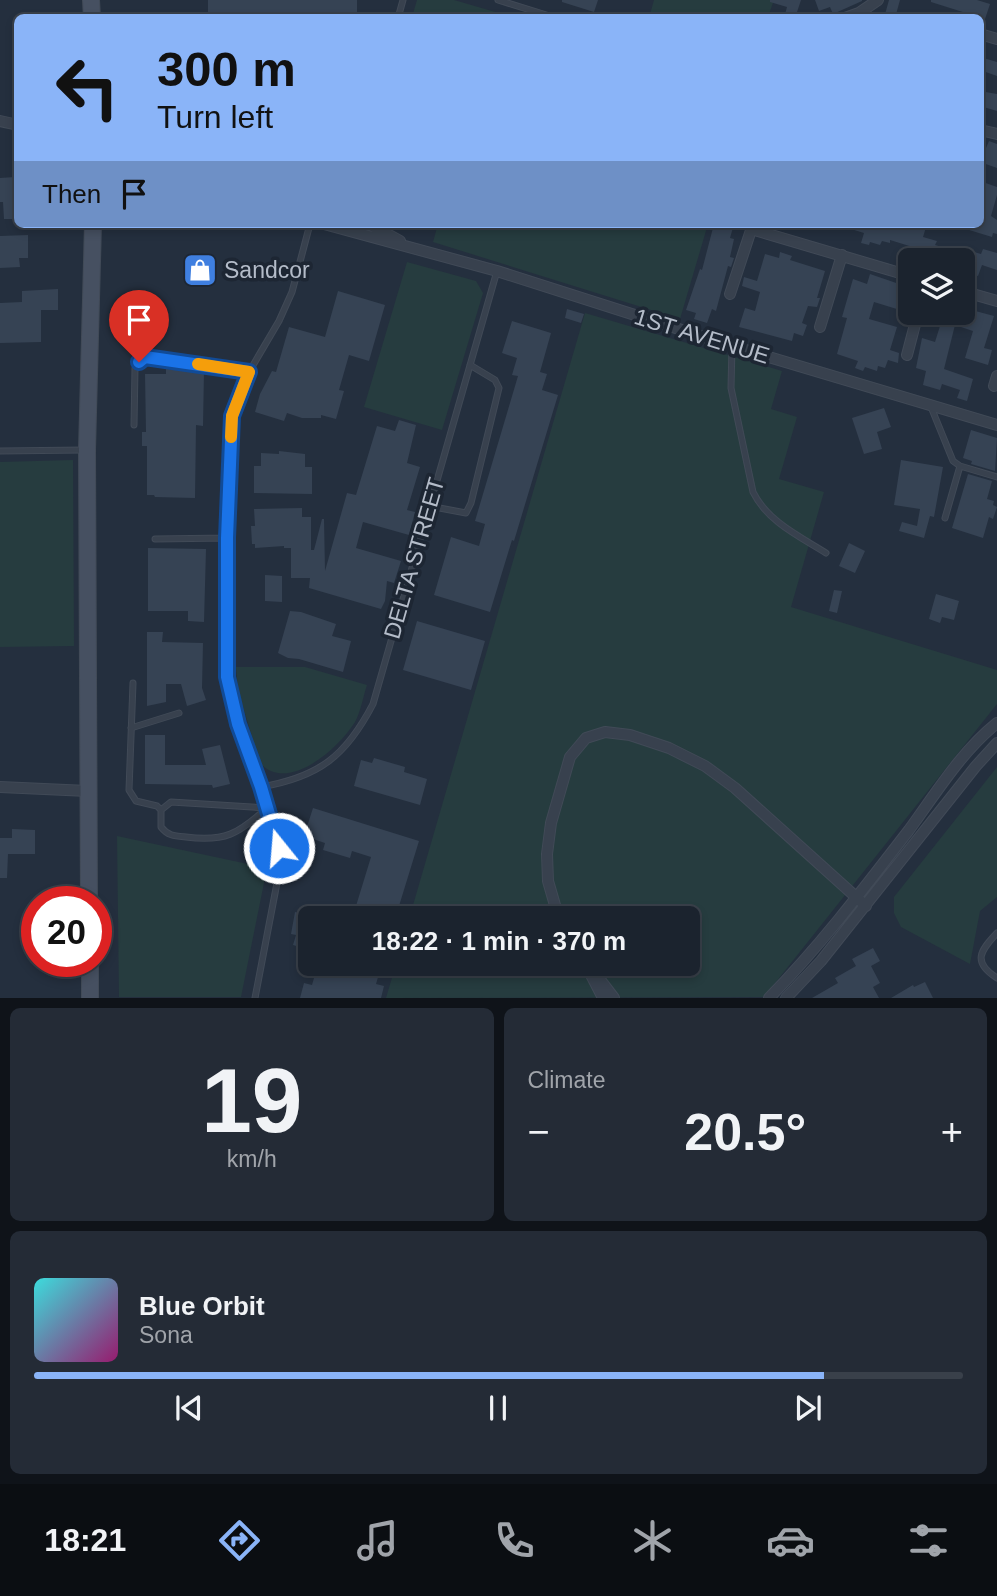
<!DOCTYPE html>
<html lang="en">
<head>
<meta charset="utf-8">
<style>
  body { margin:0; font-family:Arial,sans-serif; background:#242b36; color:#f1f3f6; height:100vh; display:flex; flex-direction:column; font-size:26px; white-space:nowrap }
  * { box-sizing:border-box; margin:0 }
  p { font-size:23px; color:#a0a4aa }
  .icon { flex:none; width:38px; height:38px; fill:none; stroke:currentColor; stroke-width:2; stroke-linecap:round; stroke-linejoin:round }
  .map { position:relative; height:998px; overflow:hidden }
  .sheet { display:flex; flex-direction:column; gap:10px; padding:10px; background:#0f1319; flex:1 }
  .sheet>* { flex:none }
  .guide { position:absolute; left:14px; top:14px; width:970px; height:214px; border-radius:10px; box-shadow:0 4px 10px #0003,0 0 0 2px #39404a; background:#8ab4f8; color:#111; overflow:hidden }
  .fabs { position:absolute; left:898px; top:248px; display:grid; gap:14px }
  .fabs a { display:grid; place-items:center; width:77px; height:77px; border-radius:10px; background:#1b232e; box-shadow:0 4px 10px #0003,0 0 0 2px #39404a; font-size:35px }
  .speed { position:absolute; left:21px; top:886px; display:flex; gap:14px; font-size:35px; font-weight:700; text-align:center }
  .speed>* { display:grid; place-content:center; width:91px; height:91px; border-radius:50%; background:#1b232e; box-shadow:0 4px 10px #0003,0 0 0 2px #39404a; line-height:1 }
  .speed .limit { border:10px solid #d22; background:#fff; color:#111 }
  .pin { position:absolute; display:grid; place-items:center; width:60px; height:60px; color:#fff; margin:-72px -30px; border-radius:50% 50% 50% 0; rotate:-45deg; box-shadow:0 0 7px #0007 }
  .pin .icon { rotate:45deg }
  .me { position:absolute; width:77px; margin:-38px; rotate:343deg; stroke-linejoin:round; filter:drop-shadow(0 0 5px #0008) }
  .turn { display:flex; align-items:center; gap:24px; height:147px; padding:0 28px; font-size:32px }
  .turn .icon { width:91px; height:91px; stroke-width:2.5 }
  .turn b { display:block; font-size:49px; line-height:60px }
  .then { display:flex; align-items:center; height:66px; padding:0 28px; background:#0003; gap:14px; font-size:26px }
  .big { font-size:52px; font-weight:600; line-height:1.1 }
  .sheet .widget { flex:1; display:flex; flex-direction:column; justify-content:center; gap:10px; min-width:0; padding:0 24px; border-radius:10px; background:#242b36 }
  .sheet .dial { align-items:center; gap:0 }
  .dial b { font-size:91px; line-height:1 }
  .song { display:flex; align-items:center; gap:21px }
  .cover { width:84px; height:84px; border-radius:10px; background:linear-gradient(135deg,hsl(180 70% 55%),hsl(320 70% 35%)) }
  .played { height:7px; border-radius:4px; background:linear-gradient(90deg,#8ab4f8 85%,#39404a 85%) }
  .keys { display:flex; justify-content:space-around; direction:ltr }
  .heat { display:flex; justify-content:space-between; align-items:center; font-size:38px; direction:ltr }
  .sheet .tiles { flex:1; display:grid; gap:10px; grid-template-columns:1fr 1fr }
  .widget:last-child { grid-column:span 2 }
  .trip { position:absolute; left:298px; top:906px; width:402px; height:70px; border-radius:10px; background:#1b232e; box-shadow:0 4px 10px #0003,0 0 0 2px #39404a; font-weight:600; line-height:70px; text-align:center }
  .tab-bar { display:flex; height:112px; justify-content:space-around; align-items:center; background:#0b0e12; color:#a0a4aa }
  .tab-bar .icon { width:49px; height:49px }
  .tab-bar .active { color:#8ab4f8 }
  .tab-bar b { font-size:32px; color:#f1f3f6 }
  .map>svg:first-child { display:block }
  .green { fill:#263c3f }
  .building { fill:#364354 }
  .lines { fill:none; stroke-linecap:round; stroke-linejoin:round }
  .service-casing { stroke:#414a57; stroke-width:7 }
  .minor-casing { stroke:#414a57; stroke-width:12 }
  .secondary-casing { stroke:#414a57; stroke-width:18 }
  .service { stroke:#38414e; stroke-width:5 }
  .minor { stroke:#38414e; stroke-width:10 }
  .secondary { stroke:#465061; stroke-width:16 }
  .route-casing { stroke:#114b97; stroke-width:18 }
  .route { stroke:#1a73e8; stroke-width:12 }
  .slow { stroke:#f59e0b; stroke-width:12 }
  .labels { text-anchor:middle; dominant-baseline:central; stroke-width:7; stroke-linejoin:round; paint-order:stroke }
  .poi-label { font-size:23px; fill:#b4bcc9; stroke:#1d2633; text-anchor:start }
  .street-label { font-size:23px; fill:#b4bcc9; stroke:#1d2633 }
</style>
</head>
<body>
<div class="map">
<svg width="997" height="998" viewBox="0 0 997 998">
  <rect width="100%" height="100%" fill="#242f3e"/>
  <path class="green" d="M417,0H454L513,17H412Z
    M654,0H774L768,17L649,18Z
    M438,224H708L680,319L433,242Z
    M407,262L476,281L483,293L442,430L364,407Z
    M585,313L782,371L771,409L797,417L779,479L824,492L791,607L997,670V704L764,997L386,998L396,964H688V919H409Z
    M73,460L74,646L0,647V462Z
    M236,667H305L367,685C363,697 361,711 355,722C339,748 288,794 260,763L238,690Z
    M997,767V897L980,911L970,964L901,927L894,913V897Z
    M117,836L267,868L241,997H119Z"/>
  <path class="building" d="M208,0H357V18H208Z
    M562,0H598L594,12L562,2Z
    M770,0H801L795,18H784L787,7L770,2Z
    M815,0H862V1L833,14L830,7L819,11Z
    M889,0H900L895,18H884Z
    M931,0H977L990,4L985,19L931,2Z
    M980,57L997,62V76L980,70Z
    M980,91L997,94V111L980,106Z
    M989,141L997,144V168L980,162Z
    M15,177L18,219H4L3,202H0V178Z
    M980,181L997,187V195L991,216L997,220V234L993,233L992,237L956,226V224H980Z
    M714,224H734L730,238L734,239L730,257L734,258L731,267L728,266L716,311L712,309L707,323L694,319L696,313L686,310L700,269L702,270Z
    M841,224H927L923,237L937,241L935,245L959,252L960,248L981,254L983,249L997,253V270L982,265L978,276L962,271V261H913L909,254L919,249L890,240V243L882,241L880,245L870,242L869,245L861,243L864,233L841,226Z
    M28,235V258H19L20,267L0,268V236Z
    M780,252L792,256L790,260L825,271L817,298H820L817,307L808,306L802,323L807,325L803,336L794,333L792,341L739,327L745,308L755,311L760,292L742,286L744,277L757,281L765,254L779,258Z
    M870,274L905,286L902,295H904L900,310L874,302L869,319L897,327L890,350L899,353L898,363L888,360L885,368L878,366L877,371L865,367L863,371L855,368L858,361L837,354L847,318L842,317L853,279L867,284Z
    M58,289V310H41V342L0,343V303L22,302V291Z
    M338,291L385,305L369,361L349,355L339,390L344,391L336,419L321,415V418H302L287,413L284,421L255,412L260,394L272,371L276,372L289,327L325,337Z
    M567,309L584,314L581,323L565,318Z
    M968,309L994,316L984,348L992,350L988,365L965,358L973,331L955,325L944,369L973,379L967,401L957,398L960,390L942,384L940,390L923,385L926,371L916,368L922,338L935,342L944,313H967Z
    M512,321L551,333L540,372L547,374L542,390L558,395L514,541L512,540L490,612L434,595L451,537L479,546L485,524L475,521L518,376L512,375L517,358L502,353Z
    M166,369L204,371L203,426L196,425L195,498L155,497L154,495H147V446H142V432H146L145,374H166Z
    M884,408L891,427L877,432L882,449L864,454L852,418Z
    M399,420L416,425L407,463L420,467L407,510L415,512L409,535L363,522L356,548L401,561L394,583L387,581L385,601L381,609L309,588L310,578H291V548H284V546L255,548V544H252L251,526H255L254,509L302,508V517H311V550H314L322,519H324L325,571L347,493L356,495L377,426L395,431Z
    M971,430L997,438L995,471L971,464L972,461L963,458Z
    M279,451L305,454V467H312V494L254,493V466H261V453L279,454Z
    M901,460L943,467L934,517L930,516L924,538L899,531L902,522L917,526L920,509L894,505Z
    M968,474L992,481L987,499L994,501L993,505L997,507L993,519L989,517L983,538L952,528Z
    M849,543L865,551L855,573L839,566Z
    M148,548L206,549L204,622L188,621V611H148Z
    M265,575L282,576V602L265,601Z
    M834,590L842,591L837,613L829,611Z
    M936,594L959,601L954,620L942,617L940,623L929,619Z
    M290,611L301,612L336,624L332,636L351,641L343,672L299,659L288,658L278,653Z
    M417,621L485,641L471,690L403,670Z
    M147,632H163L162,642L203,643L202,688L206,700L187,706L181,684H166V702L147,706Z
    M145,735H165V765H206L202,749L220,745L230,784L213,788L212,785L145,784Z
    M374,758L405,767L404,772L427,779L420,805L354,786L361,760L372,763Z
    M313,808L419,841L395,919H352L371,857L352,851L350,858L323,850L325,843L304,836Z
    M12,829L35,830V854H8L7,878H0V838H12Z
    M295,912L310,917V950L293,945L296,935L291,934Z
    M873,948L880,961L871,966L880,983L873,987L879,998H812L838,983L835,978L856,966L852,959Z
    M318,964H382L376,984L384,986L381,998H300L304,983L312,985Z
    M925,982L933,998H891L913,985L914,987Z"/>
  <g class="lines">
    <g class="service-casing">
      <path id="service" d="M498,0L556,18
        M398,18L403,0
        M732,346L731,388L753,492C768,522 799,536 826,553
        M931,407L953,461L960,466L997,477
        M134,425L135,368L145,357L249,372
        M0,451L84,450
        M429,506L466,513L471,503L499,388L495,380L470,365
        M945,518L960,466
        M155,539L227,538
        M133,683L129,790L136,801L157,806L161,810
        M131,728L179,713
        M261,787C319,777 346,756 373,704L497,271
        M171,802L267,808C238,834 225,842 186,837C175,836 168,836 161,827V810Z
        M997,933C980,951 972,962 997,978
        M255,998L281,862L261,787L231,701L227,677V538L232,416L249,372L279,321L292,292L310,224"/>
    </g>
    <g class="minor-casing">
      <path id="minor" d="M845,18L859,13L878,0
        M980,34L997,39
        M0,121L18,125
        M980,130L997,134
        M324,224L497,271L732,346L997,425
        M369,224L400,241
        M751,229L910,276
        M962,291L997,301
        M730,294L753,224
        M820,327L842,255
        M907,355L918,313
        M994,386L997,376
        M0,787L88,791
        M559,919L548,881L547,854L551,823L570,757L586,738L605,732L630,735L669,748L705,766L735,788L866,906
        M588,964L614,998
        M588,969L603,998
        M769,998C820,946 865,887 909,830C936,793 961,752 997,723
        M786,998L821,961L976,766L997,743"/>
    </g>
    <g class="secondary-casing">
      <path id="secondary" d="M91,0L92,18
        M89,901L87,450L93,224
        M90,961V998"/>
    </g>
    <use href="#service" class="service"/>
    <use href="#minor" class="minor"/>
    <use href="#secondary" class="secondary"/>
  </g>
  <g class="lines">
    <g class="route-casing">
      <path id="route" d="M139,362L145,357L249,372L232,416L227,538V677L238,724L261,787L279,848"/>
    </g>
    <use href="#route" class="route"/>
    <path class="slow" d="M198,364L249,372L232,416L231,437"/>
  </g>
  <defs>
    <g id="shop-square" transform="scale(1.75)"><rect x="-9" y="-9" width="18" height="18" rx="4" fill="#3f7fe0" stroke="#1d2633"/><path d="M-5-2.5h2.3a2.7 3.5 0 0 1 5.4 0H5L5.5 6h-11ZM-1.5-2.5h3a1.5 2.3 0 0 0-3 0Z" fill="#fff"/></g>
  </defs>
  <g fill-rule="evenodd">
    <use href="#shop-square" x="200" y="270"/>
  </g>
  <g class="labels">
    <g class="poi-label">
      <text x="224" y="270">Sandcor</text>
    </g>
    <g class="street-label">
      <text transform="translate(702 336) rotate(17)">1ST AVENUE</text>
      <text transform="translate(414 558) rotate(-74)">DELTA STREET</text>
    </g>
  </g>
</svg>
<div class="fabs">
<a><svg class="icon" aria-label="layers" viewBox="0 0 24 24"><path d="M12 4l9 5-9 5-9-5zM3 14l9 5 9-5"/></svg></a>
</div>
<div class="speed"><div class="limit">20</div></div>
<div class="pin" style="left:139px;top:362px;background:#d93025"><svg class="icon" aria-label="arrive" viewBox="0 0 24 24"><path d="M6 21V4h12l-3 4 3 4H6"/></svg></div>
<svg class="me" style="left:279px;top:848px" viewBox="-20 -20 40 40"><circle r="17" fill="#1a73e8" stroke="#fff" stroke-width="3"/><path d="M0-11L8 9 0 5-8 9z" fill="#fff"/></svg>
<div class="trip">18:22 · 1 min · 370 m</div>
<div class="guide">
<div class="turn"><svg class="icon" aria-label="left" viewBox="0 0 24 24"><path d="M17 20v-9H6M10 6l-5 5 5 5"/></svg><div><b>300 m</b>Turn left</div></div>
<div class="then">Then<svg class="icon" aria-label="arrive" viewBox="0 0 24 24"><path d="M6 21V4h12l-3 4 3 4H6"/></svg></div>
</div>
</div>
<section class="sheet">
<div class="tiles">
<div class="widget dial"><b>19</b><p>km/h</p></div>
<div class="widget"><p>Climate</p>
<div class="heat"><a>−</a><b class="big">20.5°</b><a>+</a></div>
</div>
<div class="widget">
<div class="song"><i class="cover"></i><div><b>Blue Orbit</b><p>Sona</p></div></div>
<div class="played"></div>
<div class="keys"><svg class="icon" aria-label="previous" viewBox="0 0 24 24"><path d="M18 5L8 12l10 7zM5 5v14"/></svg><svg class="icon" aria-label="pause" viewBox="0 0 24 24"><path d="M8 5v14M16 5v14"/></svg><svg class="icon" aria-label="next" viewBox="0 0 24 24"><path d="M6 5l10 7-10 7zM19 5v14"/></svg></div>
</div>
</div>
</section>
<nav class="tab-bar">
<b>18:21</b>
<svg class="icon active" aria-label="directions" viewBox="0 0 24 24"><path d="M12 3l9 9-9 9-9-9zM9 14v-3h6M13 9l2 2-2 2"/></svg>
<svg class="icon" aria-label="music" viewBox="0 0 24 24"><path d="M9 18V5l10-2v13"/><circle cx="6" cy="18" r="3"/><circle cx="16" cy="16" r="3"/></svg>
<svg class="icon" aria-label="phone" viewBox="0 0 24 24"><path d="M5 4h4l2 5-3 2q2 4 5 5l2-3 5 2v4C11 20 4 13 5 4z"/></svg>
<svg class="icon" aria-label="climate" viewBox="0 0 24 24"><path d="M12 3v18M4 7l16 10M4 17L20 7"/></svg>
<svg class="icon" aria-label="car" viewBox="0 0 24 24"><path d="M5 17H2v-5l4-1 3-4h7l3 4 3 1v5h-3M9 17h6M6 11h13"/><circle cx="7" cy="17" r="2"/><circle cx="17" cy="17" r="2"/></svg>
<svg class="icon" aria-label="filters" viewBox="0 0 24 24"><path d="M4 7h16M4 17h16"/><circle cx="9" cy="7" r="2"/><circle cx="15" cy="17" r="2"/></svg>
</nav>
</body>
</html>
